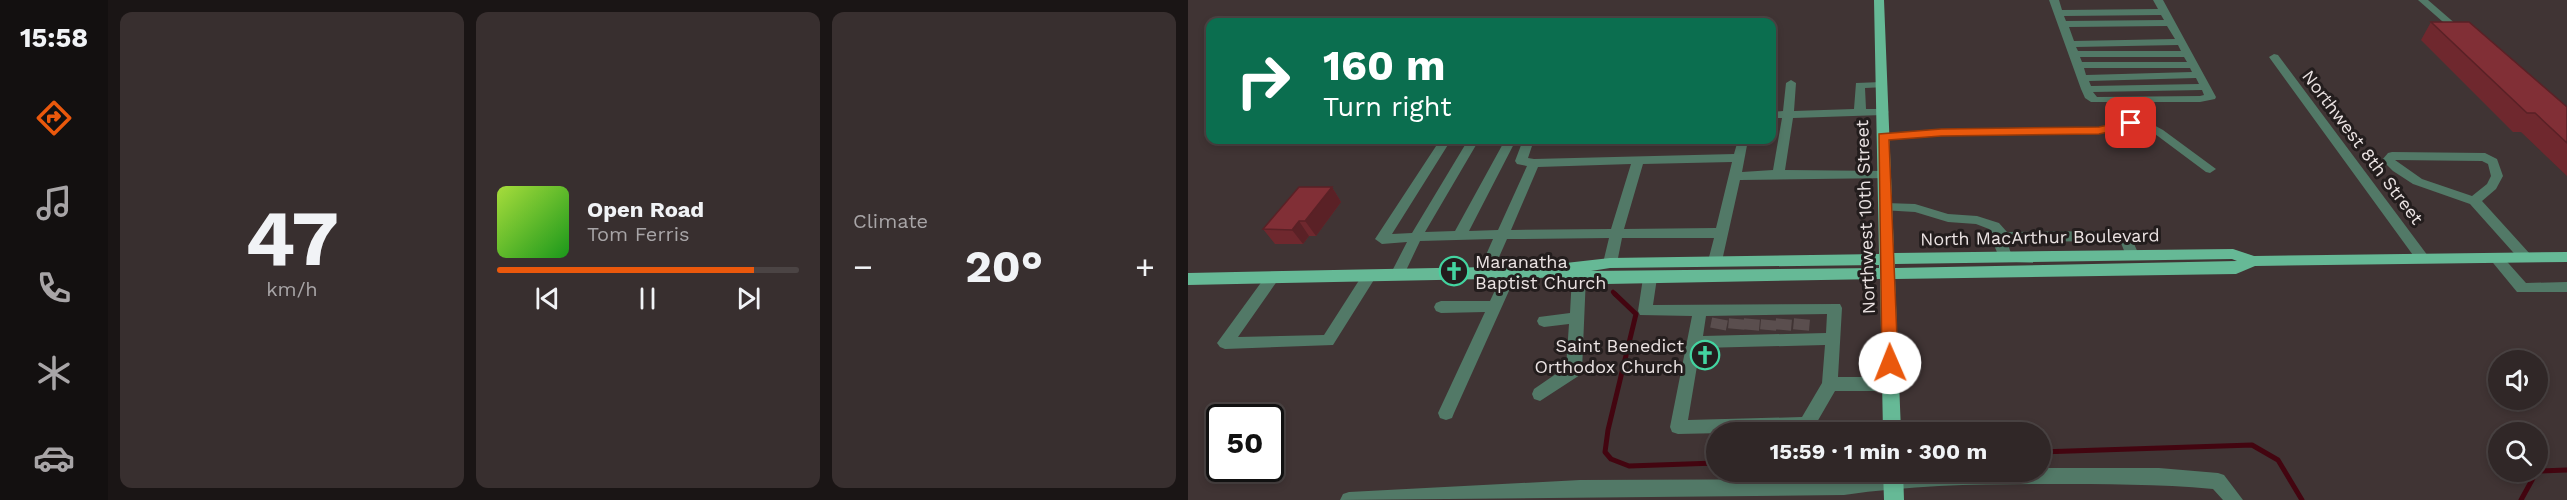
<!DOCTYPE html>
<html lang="en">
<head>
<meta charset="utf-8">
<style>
  body { margin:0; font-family:"Work Sans",sans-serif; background:#382f2f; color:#f1f3f6; height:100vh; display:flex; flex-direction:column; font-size:22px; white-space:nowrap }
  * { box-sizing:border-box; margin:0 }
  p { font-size:20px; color:#a8a5a7 }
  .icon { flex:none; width:33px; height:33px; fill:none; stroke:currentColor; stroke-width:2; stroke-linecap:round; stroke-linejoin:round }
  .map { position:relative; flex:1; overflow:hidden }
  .side { display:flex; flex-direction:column; gap:12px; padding:12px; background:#1a1515; width:1080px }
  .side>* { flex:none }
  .hud { position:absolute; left:18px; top:18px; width:570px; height:126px; border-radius:12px; box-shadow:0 3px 9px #0003,0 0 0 2px #4b4444; background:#0b6e4f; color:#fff; overflow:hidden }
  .buttons { position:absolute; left:1300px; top:350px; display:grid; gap:12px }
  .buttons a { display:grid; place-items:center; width:60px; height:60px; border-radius:50%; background:#302727; box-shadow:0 3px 9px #0003,0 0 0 2px #4b4444; font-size:30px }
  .speed { position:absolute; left:18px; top:404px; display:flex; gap:12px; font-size:30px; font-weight:700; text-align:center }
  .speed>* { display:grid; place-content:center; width:78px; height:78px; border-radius:50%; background:#302727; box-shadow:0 3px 9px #0003,0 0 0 2px #4b4444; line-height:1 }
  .speed .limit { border:3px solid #111; border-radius:9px; background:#fff; color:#111 }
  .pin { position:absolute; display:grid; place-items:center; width:51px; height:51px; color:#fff; margin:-26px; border-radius:12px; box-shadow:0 3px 9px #0006 }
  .me { position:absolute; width:66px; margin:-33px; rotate:359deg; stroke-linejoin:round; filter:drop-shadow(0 0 4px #0008) }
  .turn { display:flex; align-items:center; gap:21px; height:126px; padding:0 18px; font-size:27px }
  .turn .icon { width:78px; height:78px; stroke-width:2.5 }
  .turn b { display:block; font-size:42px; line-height:51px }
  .big { font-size:45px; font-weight:700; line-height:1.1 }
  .side .widget { flex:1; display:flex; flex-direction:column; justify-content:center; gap:9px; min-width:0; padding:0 21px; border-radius:12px; background:#382f2f }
  .side .dial { align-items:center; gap:0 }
  .dial b { font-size:78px; line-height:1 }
  .song { display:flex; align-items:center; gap:18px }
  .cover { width:72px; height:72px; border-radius:9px; background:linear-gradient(135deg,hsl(80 70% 55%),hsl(120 70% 35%)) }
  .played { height:6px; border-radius:3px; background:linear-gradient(90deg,#ea580c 85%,#4b4444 85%) }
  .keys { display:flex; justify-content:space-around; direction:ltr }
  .heat { display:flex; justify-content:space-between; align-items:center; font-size:33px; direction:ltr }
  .side .tiles { flex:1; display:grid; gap:12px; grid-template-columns:repeat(3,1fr) }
  .trip { position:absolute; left:518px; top:422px; width:345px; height:60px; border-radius:30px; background:#302727; box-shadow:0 3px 9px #0003,0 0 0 2px #4b4444; font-weight:700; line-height:60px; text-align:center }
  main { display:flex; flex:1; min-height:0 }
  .menu { display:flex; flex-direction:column; width:108px; justify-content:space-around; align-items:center; background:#131010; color:#a8a5a7 }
  .menu .icon { width:42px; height:42px }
  .menu .current { color:#ea580c }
  .menu b { font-size:27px; color:#f1f3f6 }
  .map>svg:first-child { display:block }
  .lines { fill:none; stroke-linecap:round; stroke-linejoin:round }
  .stream-far1 { stroke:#430510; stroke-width:4.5 }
  .stream { stroke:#430510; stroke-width:5 }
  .minor-tunnel { stroke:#5a4e4e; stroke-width:16; stroke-dasharray:16 8; stroke-linecap:butt }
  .minor { fill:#527967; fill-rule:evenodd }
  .major { fill:#66b996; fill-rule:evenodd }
  .wall { fill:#6f282e }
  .shaded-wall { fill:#5a2126 }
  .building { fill:#812f36; stroke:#5a2126; stroke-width:1.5 }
  .route { fill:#ea580c; stroke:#983908; stroke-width:1.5 }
  .labels { text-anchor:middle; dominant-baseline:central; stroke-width:6; stroke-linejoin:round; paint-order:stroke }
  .street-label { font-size:18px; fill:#eae2e2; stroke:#231d1d }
  .poi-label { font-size:18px; fill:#eae2e2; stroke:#231d1d; text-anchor:start }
</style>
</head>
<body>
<main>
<nav class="menu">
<b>15:58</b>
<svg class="icon current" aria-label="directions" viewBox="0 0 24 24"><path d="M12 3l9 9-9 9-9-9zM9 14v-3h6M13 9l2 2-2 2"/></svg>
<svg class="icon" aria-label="music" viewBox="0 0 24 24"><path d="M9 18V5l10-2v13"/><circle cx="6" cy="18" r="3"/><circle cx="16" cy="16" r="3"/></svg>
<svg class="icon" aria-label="phone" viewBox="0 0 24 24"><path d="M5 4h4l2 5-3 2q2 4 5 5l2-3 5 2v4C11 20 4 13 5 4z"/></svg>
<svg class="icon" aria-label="climate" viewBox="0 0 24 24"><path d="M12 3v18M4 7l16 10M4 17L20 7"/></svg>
<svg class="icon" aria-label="car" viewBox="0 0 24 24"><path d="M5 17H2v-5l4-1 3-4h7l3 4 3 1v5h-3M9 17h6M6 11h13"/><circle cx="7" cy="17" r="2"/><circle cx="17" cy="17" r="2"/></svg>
</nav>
<section class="side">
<div class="tiles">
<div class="widget dial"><b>47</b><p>km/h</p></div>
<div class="widget">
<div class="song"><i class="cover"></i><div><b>Open Road</b><p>Tom Ferris</p></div></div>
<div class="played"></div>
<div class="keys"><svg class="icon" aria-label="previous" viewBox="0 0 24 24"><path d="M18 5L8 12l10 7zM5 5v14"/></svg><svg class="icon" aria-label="pause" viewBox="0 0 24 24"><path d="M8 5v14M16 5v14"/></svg><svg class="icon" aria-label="next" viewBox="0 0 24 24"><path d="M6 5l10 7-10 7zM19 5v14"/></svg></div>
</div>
<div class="widget"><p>Climate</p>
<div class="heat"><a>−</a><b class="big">20°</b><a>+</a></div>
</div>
</div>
</section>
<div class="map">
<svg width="1379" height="500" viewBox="0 0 1379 500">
  <rect width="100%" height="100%" fill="#403434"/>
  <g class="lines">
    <path class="stream-far1" d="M425,292L428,295"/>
    <path class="stream" d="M427,294L448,314L420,430L417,452L423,459L441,466L528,463
      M852,452L1064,445L1090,460L1114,500
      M1350,471L1379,470
      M1333,500L1349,471"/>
    <path class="minor-tunnel" d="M530,329L532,319
      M548,329L549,319
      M563,330L564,319
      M580,330L581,320
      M595,330L596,319
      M613,330L614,319"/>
    <path class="minor" d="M861,0H871L874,10L970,9L965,0H975L1028,97L1027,99L1012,102H903L897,98L893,89ZM973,15L976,20L878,21L876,16ZM979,26L987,39L886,41L881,27ZM990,45L993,51H890L888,47ZM892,57H996L999,62H894ZM896,68H1002L1004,72L898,75ZM1008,78L1011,84L903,86L901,81ZM1014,90L1016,95L1012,96L909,97L905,92Z
      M1230,0H1240L1277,32V36H1271Z
      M1086,54L1090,55L1240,256L1242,259L1240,262H1230L1081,57Z
      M603,80L608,83L606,111L666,109L668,83L694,82L698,83V87L677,88L678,109H695L701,112L695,115L605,118L597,170L697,171L703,175L701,178L552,180L534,261L527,266L520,261L526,238H434L429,263L422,268L415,263L421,238L328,239H319L304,273L302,277H292L290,273L305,239L232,241L214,279H204L202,275L219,242L194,244L187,239L252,140H263L204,234L224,233L280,140H291L237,232L267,231L317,140H328L281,231L310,230L339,166L329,164L327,161L335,140H346L340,158L346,159L546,154L550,140H560L554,172L585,170L594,118H584V112L595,111L598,83ZM544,162L528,228L436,229L455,164ZM443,164L423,229L323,230L350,167Z
      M943,120L962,123L975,130L1028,169L1022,173L1018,172L967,134L955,128L943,126L911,134L753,136L695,140L689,137L695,134L753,130L911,128Z
      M354,140H405C396,147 363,147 354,140Z
      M1204,152L1297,153L1309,159L1315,176L1308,189L1294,201L1342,254L1344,257L1342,260H1332L1282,204L1225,184L1205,171L1194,160L1200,153ZM1207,160L1294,161L1300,164L1303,176L1299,184L1284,196L1234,179Z
      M698,203L727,204L760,214L789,216L811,223L819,232L923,231L943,237L951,255L944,260L939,258L933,243L923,241L819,242L824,256L817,261L812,259L805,243L808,238L801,229L788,224L760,222L727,212L693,210L692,207Z
      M1308,253L1313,255L1338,283L1379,282V292H1329L1301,258Z
      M322,268L327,269L329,273L266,413L264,418L258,420L252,418L250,413L297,312L253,313L248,311L246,307L248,303L253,301H302L317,269Z
      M182,270L187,271L189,275L145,345L37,349L32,347L29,343L80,273H90L92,277L50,337L136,335L177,271Z
      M391,271L396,272L398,276L394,370L392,375L352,401L346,399L344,394L346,389L378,367L381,324L356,327L351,325L349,321L351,317L382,313L384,276L386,272Z
      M462,273L467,274L469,278L465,305L652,304L654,308L650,377H703L709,379L711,384L709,389L703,391H647L625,429L619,431L490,434L484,432L482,427L504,316L452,315L450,311L455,278L457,274ZM639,314L638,333L515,336L518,316ZM637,345L634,383L614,417L500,420L512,348Z
      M852,468H971L1030,473L1036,475L1055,500H1035L1025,489C971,484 916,484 861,484C792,484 725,485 656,495L152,500L155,494L161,492L392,480L656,479L719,471H852Z"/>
    <path class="major" d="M686,0H696L706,253L1045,249L1066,256L1379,252V262L1067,266L1048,274L707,279L713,432H695L692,279L418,284C395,281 373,275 351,278L0,285V273L351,266L422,258L691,254ZM1044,259L1049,261L707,268V264ZM691,265V268L403,271L422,268Z
      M695,471H715L716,500H696Z"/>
  </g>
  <path class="wall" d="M1243,22L1379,107V176L1333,132H1325L1233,40Z
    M144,187L153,202L128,236H121L115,244H87L75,229Z"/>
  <path class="shaded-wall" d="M144,187L153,202L128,236L117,221Z
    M111,221L121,236L115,244L104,230Z"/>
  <path class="building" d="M1243,22H1281L1379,107V143L1347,113H1339Z
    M111,187H144L117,221H111L104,230L75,229Z"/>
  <path class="route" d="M943,120L947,121V126L911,134L753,136L701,140L710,363L708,367L702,369L697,367L694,363L691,134L753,129L911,127Z"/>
  <defs>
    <g id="church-ring" transform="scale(1.5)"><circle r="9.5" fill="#231d1d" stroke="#43d4a0" stroke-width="1.5"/><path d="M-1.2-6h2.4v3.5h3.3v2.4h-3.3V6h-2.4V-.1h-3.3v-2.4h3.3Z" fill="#43d4a0"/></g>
  </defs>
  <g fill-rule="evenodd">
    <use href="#church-ring" x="266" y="271"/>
    <use href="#church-ring" x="517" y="355"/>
  </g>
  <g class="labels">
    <g class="street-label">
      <text transform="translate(1175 147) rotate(53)">Northwest 8th Street</text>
      <text transform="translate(677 217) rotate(-92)">Northwest 10th Street</text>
      <text transform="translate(852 237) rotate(-1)">North MacArthur Boulevard</text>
    </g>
    <g class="poi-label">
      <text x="287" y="261">Maranatha<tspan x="287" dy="21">Baptist Church</tspan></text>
      <text x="496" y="345" text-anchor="end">Saint Benedict<tspan x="496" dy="21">Orthodox Church</tspan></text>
    </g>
  </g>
</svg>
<div class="buttons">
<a><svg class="icon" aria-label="sound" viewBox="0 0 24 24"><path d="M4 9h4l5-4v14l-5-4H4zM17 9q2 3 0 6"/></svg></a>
<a><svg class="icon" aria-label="search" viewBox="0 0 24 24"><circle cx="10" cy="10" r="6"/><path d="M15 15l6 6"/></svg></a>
</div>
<div class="speed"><div class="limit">50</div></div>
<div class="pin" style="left:943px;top:123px;background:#d93025"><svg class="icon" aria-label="arrive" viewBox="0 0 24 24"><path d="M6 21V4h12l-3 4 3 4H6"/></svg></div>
<svg class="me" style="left:702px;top:363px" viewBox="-20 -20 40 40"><circle r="19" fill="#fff"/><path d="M0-13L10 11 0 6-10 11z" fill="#ea580c"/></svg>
<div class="trip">15:59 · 1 min · 300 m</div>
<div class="hud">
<div class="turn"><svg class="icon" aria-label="right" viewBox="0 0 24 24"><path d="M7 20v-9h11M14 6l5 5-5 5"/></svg><div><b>160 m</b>Turn right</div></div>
</div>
</div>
</main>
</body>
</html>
